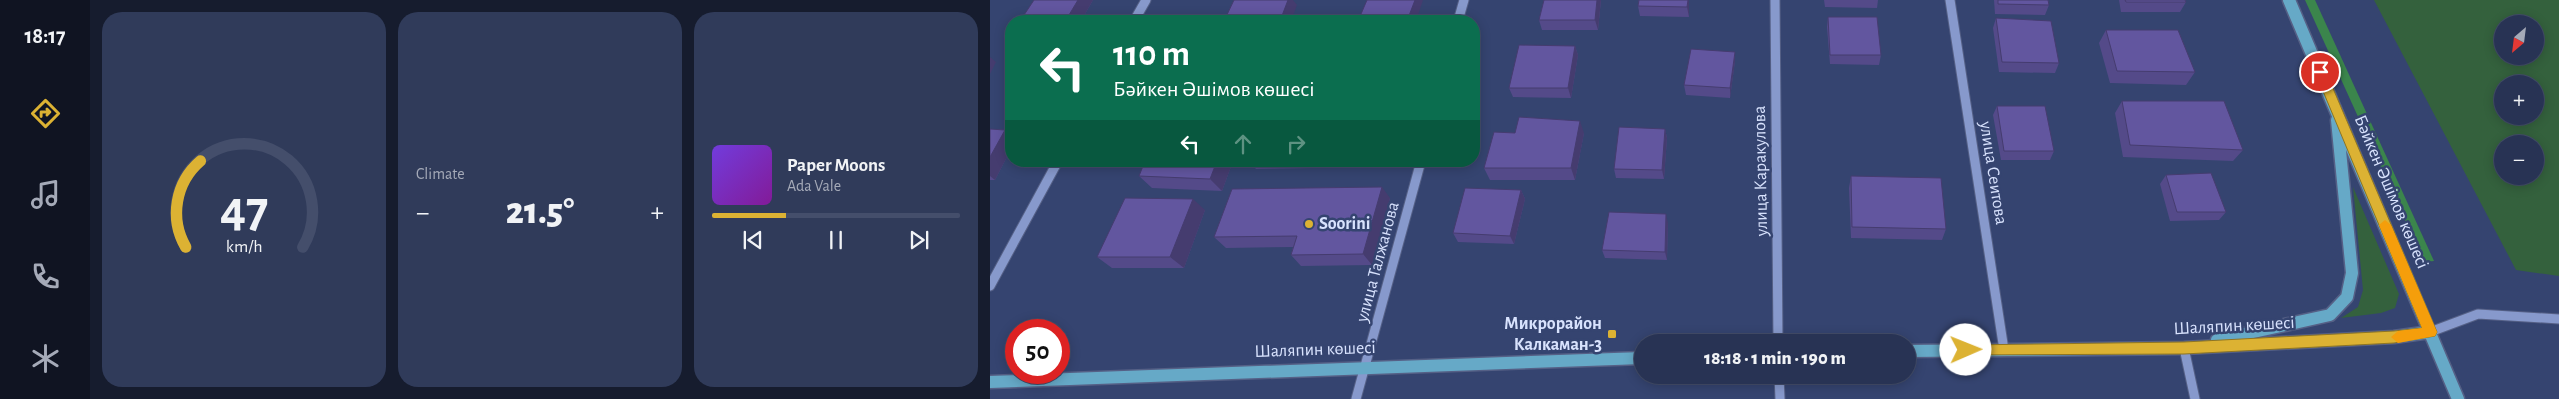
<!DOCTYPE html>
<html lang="en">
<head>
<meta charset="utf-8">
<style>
  body { margin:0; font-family:"Alegreya Sans",sans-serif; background:#303b5a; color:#f1f3f6; height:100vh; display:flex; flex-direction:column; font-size:19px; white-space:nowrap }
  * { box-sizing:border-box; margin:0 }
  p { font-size:16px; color:#a5aab8 }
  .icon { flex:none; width:28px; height:28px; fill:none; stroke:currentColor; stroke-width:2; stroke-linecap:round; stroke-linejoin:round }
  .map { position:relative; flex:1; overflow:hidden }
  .side { display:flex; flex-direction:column; gap:12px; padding:12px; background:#161c2e; width:900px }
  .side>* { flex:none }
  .hud { position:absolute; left:15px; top:15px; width:475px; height:152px; border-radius:20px; box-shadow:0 2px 12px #0003,0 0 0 1px #444e6b; background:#0b6e4f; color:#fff; overflow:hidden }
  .needle { width:32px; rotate:208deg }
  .buttons { position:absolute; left:1504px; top:15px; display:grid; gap:10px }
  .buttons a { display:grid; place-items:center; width:50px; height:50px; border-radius:50%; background:#283354; box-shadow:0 2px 12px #0003,0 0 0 1px #444e6b; font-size:25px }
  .speed { position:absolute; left:15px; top:319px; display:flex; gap:10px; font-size:25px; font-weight:700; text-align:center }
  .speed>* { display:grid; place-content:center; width:65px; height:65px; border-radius:50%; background:#283354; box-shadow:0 2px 12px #0003,0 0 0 1px #444e6b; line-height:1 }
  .speed .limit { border:8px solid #d22; background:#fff; color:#111 }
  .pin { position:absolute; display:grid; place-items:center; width:42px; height:42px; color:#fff; margin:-21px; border:2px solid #fff; border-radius:50%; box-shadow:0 1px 5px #0007 }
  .me { position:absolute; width:55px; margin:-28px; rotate:89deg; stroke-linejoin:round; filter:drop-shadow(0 0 4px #0008) }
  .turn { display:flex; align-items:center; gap:18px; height:105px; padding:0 25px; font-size:22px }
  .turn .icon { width:65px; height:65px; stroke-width:2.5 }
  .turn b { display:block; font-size:35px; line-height:42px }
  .lanes { display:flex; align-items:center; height:48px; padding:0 25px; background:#0003; justify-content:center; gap:25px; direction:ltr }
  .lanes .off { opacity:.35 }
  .big { font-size:38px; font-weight:800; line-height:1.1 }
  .side .tile { flex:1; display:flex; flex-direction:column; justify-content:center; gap:8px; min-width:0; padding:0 18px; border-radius:20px; background:#303b5a }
  .side .dial { align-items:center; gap:0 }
  .dial svg { height:130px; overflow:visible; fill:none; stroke:#444e6b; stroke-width:7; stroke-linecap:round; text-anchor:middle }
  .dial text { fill:#f1f3f6; stroke:none }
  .song { display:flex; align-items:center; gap:15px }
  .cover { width:60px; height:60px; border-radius:8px; background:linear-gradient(135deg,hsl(260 70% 55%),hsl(290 70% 35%)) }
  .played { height:5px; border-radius:2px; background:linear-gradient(90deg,#dcb233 30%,#444e6b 30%) }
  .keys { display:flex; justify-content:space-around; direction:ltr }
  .heat { display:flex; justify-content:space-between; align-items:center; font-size:28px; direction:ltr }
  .side .tiles { flex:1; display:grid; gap:12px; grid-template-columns:repeat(3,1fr) }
  .trip { position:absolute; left:644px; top:334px; width:282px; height:50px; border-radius:25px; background:#283354; box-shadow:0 2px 12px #0003,0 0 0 1px #444e6b; font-weight:800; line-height:50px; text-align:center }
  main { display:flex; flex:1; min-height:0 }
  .dock { display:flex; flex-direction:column; width:90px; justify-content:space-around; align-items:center; background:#101422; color:#a5aab8 }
  .dock .icon { width:35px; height:35px }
  .dock .on { color:#dcb233 }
  .dock b { font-size:22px; color:#f1f3f6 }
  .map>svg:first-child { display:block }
  .green { fill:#34613d; fill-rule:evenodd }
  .forest { fill:#3b854c }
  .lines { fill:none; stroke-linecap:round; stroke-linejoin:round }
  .minor-casing { stroke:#556086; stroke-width:11 }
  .major-casing { stroke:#556086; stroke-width:15 }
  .minor { stroke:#8799cc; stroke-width:9 }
  .major { stroke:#66a9c7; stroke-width:12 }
  .wall { fill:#544a89 }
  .shaded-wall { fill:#453c6f }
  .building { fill:#62569f; stroke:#453c6f }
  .route { fill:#dcb233; stroke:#8f7421 }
  .slow { fill:#f59e0b }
  .poi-dot { fill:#dcb233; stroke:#354470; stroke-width:2 }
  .labels { text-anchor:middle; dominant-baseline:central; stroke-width:5; stroke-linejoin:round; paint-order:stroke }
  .street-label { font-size:18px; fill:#d8e2fd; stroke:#354470 }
  .poi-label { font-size:18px; font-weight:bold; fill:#d8e2fd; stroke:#354470; text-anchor:start }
</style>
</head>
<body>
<main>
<nav class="dock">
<b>18:17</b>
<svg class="icon on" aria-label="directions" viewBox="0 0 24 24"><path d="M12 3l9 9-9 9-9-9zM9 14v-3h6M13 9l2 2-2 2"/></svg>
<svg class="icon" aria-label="music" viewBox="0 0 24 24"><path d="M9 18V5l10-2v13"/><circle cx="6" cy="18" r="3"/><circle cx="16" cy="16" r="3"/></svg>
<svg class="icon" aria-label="phone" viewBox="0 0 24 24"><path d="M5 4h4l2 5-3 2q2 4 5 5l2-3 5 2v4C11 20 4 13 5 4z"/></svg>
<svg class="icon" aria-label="climate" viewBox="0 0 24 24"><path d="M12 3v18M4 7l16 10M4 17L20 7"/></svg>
</nav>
<section class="side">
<div class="tiles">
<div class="tile dial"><svg viewBox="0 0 100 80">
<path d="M14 69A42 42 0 1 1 86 69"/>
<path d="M14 69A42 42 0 0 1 23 16" stroke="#dcb233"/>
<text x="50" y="56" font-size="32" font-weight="700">47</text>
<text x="50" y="72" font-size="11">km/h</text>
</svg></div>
<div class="tile"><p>Climate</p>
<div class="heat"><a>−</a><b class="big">21.5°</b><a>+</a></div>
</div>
<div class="tile">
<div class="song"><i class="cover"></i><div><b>Paper Moons</b><p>Ada Vale</p></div></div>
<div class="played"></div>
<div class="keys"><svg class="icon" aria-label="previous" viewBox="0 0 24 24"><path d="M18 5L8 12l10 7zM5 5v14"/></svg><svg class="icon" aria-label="pause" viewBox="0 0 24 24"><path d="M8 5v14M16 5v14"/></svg><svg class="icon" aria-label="next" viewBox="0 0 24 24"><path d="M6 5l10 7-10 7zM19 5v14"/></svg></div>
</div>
</div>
</section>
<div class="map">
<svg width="1569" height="399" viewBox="0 0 1569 399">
  <rect width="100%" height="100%" fill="#354470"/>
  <path class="green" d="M1384,0H1569V276L1526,270ZM1512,24H1545V56H1512ZM1512,84H1545V116H1512ZM1512,144H1545V176H1512Z
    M1363,187L1409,294L1405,308L1391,313L1351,318L1368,307L1373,290Z"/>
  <path class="forest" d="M1315,0H1325L1444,261L1434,262Z"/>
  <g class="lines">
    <g class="minor-casing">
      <path id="minor" d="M785,0L788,342
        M960,0L1014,350
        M144,21L156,0
        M468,21L474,0
        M0,286L68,161
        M1440,332L1488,314L1569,319
        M1194,348L1205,399
        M789,375L790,399
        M366,399L431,161"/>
    </g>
    <g class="major-casing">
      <path id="major" d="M1299,0L1468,399
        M1227,340L1340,315L1357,297L1362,273L1347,120
        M918,351L1194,348L1404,337L1440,332
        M0,382L652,358"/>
    </g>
    <use href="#minor" class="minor"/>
    <use href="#major" class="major"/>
  </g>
  <path class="wall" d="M103,0L91,21H40L34,15Z
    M554,0H611L608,30H552L549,20Z
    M649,0H699V17L650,16L648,6Z
    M834,0H888L887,8L835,7Z
    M1004,0H1058L1059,5L1055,15L1005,14Z
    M1129,0H1195L1196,2L1190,12H1131Z
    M838,17L891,55L889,65L840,64L837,27Z
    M1006,18L1069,63L1065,73L1009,72L1003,28Z
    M1116,30L1205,72L1196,85L1120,83L1109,43Z
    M585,46L588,55L581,98L523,97L519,88Z
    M745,52V61L740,98L696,95L694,85Z
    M1132,101L1253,150L1243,161L1133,157L1125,113Z
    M1007,106L1064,151L1060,160H1011L1003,115Z
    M0,129L15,130L21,135V149L5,180H0Z
    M675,129L677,138L674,179L626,178L624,169Z
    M525,133H594L585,180H500L494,168Z
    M243,161L232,191L162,188L149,176Z
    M259,161H326L324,168L266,169Z
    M1176,175L1236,212L1229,220L1180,221L1170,184Z
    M861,176L956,229L952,240L861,238L859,188Z
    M531,190L535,199L524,244L468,242L463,233Z
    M400,198L382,265L311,266L301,255L303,247L236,248L224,237Z
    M215,210L194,268H122L107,257Z
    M678,223L677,260L615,258L612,250Z"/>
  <path class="shaded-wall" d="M88,0H103L91,21H85L79,15Z
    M298,0H303L307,5L301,21H290Z
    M425,0H433L426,21H417Z
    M607,0H611L608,30L605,20Z
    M698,0H699V17L697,7Z
    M585,46L588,55L581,98L578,88Z
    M745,52V61L740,98V88Z
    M0,57L6,62L0,74Z
    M590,121L594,133L585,180L581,168Z
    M675,129L677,138L674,179L672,170Z
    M15,130L21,135V149L5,180L0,176V157Z
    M227,161H243L232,191L220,179Z
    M318,161H326L324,168Z
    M392,187L400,198L382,265L373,254Z
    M531,190L535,199L524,244L520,236Z
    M203,199L215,210L194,268L180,257Z
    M676,214L678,223L677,260L675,252Z"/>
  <path class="building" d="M44,0H88L79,15H34Z
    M244,0H298L290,21H234Z
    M377,0H425L417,21H368Z
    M554,0H607L605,20H549Z
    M649,0H698L697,7L648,6Z
    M1008,0H1058L1059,5L1008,4Z
    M1135,0H1195L1196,2H1136Z
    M838,17H887L891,55H840Z
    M1006,18L1061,21L1069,63L1012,62Z
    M1116,30H1188L1205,72L1127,71Z
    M529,45L585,46L578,88H519Z
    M701,49L745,52L740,88L694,85Z
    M1132,101H1234L1253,150L1140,145Z
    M1007,106H1055L1064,151H1014Z
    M529,117L590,121L581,168H494L504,132L525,133Z
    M629,127L675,129L672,170L624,169Z
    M0,129L15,130L0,157Z
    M155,161H227L220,179L149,176Z
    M1221,173L1236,212H1187L1176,175Z
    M861,176L951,178L956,229L862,227Z
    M392,187L373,254L301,255L307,236L224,237L242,189Z
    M475,188L531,190L520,236L463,233Z
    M135,198L203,199L180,257H107Z
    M619,212L676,214L675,252L612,250Z"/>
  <path class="route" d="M1330,68L1336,72L1447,332L1445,336L1404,343L1194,354L971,355L969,350L971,346L976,345L1194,342L1404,331L1432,328L1325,72Z"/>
  <path class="slow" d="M1395,220L1401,225L1447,332L1445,336L1408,343L1401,337L1408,331L1432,328L1389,225Z"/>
  <g class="poi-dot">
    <circle cx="319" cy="224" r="5"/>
    <rect x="617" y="329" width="10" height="10" rx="2.5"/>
  </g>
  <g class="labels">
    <g class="street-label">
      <text transform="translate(771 171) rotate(-91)">улица Каракулова</text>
      <text transform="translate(1003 173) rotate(81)">улица Сеитова</text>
      <text transform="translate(1401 192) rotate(67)">Бәйкен Әшімов көшесі</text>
      <text transform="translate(388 262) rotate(-75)">улица Талжанова</text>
      <text transform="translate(1244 326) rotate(-3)">Шаляпин көшесі</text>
      <text transform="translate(325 350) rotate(-2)">Шаляпин көшесі</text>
    </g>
    <g class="poi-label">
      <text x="329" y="224">Soorini</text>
      <text x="612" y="324" text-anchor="end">Микрорайон<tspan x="612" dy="21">Калкаман-3</tspan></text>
    </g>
  </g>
</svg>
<div class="buttons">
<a><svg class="needle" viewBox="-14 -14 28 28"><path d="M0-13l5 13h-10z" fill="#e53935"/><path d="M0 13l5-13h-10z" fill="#a5aab8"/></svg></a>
<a>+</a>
<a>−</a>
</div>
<div class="speed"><div class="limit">50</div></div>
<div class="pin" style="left:1330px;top:72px;background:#d93025"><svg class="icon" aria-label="arrive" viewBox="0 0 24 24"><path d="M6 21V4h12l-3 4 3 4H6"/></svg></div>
<svg class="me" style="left:976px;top:350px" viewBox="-20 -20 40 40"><circle r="19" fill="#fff"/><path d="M0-13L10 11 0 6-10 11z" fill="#dcb233"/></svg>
<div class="trip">18:18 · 1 min · 190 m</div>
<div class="hud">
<div class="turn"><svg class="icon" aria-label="left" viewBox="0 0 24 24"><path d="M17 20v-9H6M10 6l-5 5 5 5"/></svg><div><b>110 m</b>Бәйкен Әшімов көшесі</div></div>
<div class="lanes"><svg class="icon" aria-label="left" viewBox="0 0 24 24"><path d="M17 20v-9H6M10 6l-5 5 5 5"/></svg><svg class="icon off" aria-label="ahead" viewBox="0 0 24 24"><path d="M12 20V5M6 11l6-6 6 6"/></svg><svg class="icon off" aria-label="right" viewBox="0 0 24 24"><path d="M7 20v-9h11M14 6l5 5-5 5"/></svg></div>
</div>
</div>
</main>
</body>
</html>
